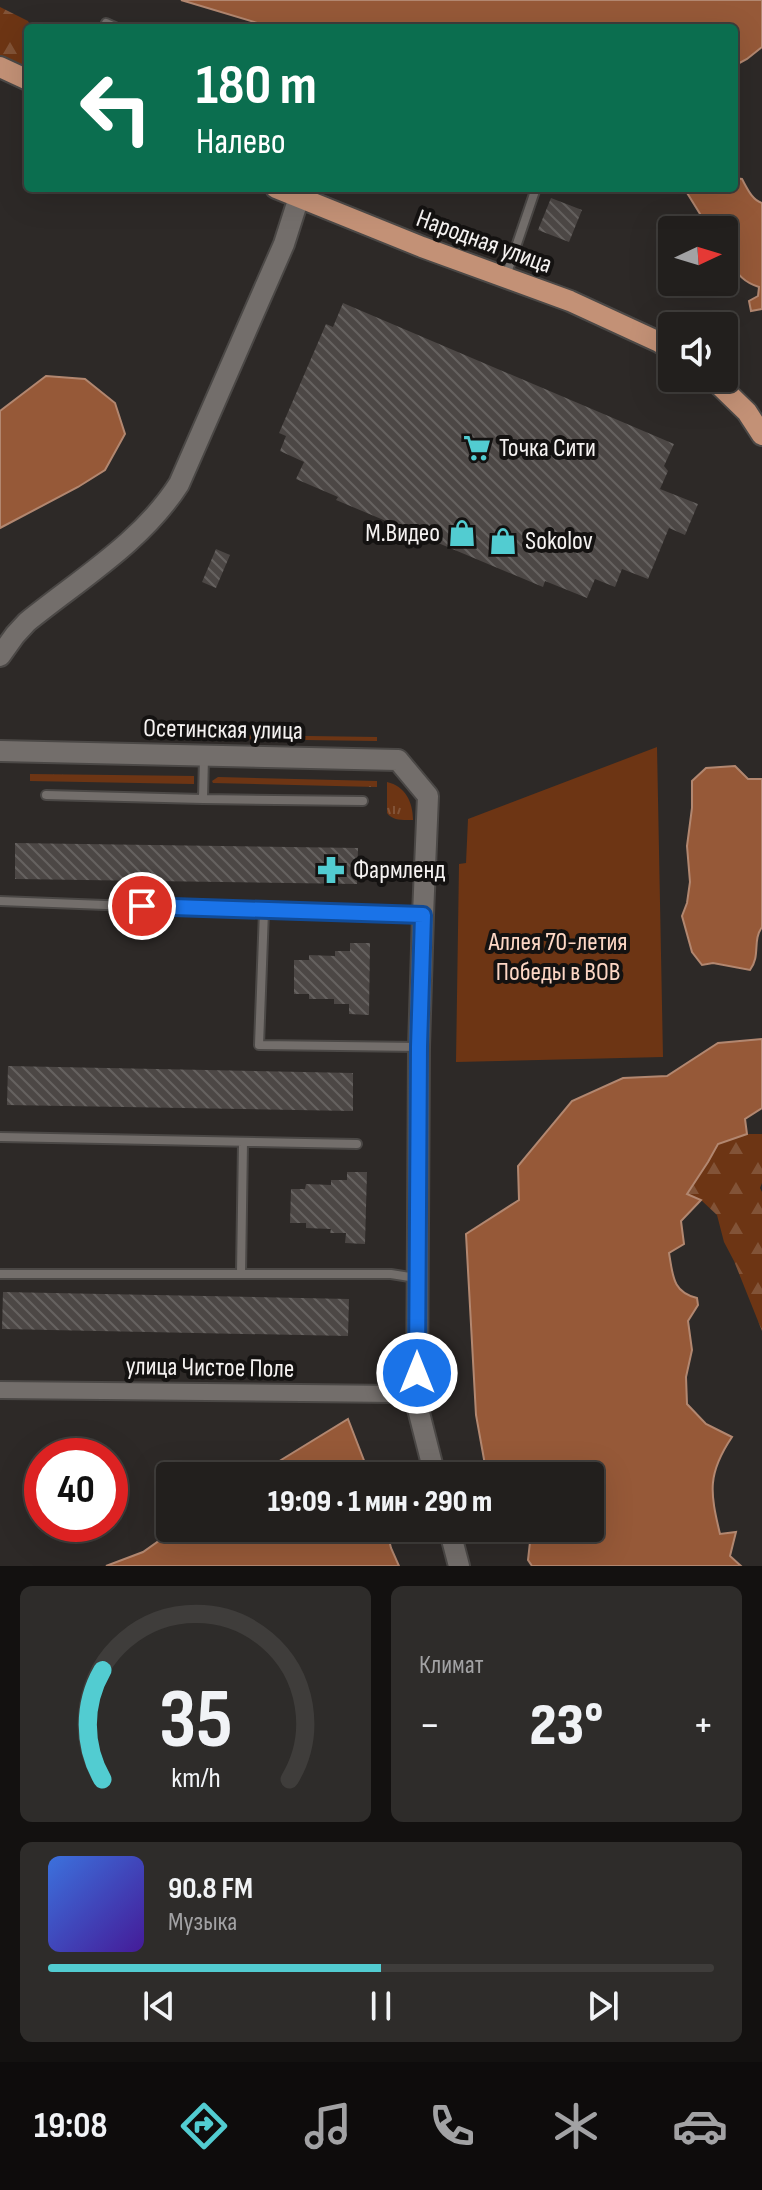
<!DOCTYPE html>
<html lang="ru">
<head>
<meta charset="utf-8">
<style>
  body { margin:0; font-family:"Sofia Sans Condensed",sans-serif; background:#2e2c2a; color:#f1f3f6; height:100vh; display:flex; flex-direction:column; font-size:30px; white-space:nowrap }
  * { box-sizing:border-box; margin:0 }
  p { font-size:26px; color:#a2a2a4 }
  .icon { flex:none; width:44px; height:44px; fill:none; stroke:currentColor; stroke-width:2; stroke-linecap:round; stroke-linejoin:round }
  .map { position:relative; height:1566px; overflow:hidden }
  .panel { display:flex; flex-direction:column; gap:20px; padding:20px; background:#131110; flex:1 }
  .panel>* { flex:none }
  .banner { position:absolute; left:24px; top:24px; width:714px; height:168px; border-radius:8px; box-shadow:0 8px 32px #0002,0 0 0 2px #3f3d3b; background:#0b6e4f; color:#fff; overflow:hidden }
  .needle { width:52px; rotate:86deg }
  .tools { position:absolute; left:658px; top:216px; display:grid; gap:16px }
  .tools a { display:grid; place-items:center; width:80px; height:80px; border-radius:8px; background:#221f1d; box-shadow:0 8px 32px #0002,0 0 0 2px #3f3d3b; font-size:40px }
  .speed { position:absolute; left:24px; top:1438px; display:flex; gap:16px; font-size:40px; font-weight:700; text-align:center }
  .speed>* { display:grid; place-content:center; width:104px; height:104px; border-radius:50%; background:#221f1d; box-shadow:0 8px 32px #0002,0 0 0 2px #3f3d3b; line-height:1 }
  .speed .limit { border:12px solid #d22; background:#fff; color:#111 }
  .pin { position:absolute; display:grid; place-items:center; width:68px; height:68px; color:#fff; margin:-34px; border:4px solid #fff; border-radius:50%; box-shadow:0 2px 8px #0007 }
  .me { position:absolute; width:88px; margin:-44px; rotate:0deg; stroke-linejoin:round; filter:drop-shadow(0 0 6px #0008) }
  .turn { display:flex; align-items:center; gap:28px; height:168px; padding:0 40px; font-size:36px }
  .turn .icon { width:104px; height:104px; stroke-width:2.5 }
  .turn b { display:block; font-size:56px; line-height:68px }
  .big { font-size:60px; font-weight:800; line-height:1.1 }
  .panel .tile { flex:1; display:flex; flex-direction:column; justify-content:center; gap:12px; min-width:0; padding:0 28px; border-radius:12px; background:#2e2c2a }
  .panel .dial { align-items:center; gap:0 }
  .dial svg { height:208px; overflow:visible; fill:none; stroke:#3f3d3b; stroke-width:7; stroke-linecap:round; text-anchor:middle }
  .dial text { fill:#f1f3f6; stroke:none }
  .song { display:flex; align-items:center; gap:24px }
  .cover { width:96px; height:96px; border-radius:12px; background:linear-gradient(135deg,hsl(220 70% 55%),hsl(260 70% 35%)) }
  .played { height:8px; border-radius:4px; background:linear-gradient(90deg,#52ccd1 50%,#3f3d3b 50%) }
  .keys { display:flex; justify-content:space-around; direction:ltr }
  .heat { display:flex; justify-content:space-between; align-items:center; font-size:44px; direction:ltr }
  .panel .tiles { flex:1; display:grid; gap:20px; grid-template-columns:1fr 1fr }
  .tile:last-child { grid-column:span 2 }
  .trip { position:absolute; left:156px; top:1462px; width:448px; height:80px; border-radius:8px; background:#221f1d; box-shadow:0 8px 32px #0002,0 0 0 2px #3f3d3b; font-weight:800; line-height:80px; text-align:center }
  .tab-bar { display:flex; height:128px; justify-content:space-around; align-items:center; background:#0e0c0c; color:#a2a2a4 }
  .tab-bar .icon { width:56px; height:56px }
  .tab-bar .current { color:#52ccd1 }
  .tab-bar b { font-size:36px; color:#f1f3f6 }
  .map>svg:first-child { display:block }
  .grass { fill:url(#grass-tufts) }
  .forest { fill:url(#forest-firs) }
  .park { fill:#6d3514 }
  .water { fill:#965938; stroke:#b28770; stroke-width:2 }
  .building { fill:url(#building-back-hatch) }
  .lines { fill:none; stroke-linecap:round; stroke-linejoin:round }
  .lane-casing { stroke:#4b4846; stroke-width:12 }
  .street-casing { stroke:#4b4846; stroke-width:20 }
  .secondary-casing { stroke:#4b4846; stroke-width:24 }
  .primary-casing { stroke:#4b4846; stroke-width:24 }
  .lane { stroke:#736e6b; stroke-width:8 }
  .street { stroke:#736e6b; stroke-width:16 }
  .secondary { stroke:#736e6b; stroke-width:20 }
  .primary { stroke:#c39176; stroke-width:20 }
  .route-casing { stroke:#114b97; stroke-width:20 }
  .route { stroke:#1a73e8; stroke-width:14 }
  .labels { text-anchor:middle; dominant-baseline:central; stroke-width:8; stroke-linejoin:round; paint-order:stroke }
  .street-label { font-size:26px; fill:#f5f2f1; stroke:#141211 }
  .poi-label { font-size:26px; fill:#f5f2f1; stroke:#141211; text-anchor:start }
  .park-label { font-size:26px; fill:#fdd7c5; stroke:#141211 }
</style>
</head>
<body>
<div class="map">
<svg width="762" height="1566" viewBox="0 0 762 1566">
  <defs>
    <pattern id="grass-tufts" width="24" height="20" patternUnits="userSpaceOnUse" patternTransform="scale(2)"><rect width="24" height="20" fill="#6d3514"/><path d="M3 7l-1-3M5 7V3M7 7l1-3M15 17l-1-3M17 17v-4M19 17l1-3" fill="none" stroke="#825337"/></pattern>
    <pattern id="forest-firs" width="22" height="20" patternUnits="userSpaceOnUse" patternTransform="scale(2)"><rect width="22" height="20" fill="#6d3514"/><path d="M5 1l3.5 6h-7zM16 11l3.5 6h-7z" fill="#825337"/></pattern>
    <pattern id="building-back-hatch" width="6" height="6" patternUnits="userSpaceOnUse" patternTransform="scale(2)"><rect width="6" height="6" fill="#4c4745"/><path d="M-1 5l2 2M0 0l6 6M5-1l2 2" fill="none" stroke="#666260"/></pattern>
  </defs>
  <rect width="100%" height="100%" fill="#2d2927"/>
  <path class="grass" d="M194,727L232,735L377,737V741L230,739L192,731Z
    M30,774L194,776V784L30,781Z
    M218,777L377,781V787L213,783L212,781Z
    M387,782C405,786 413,802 413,820C403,820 393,821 387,813Z"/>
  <path class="forest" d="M0,7L28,21L32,28H28V64H20L0,56Z
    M747,1134H762V1183L760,1188L762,1192V1331L734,1261L724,1242L717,1215L701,1200L687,1194L708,1162L718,1143Z"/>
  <path class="park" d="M657,747L663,1057L456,1062L459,864L466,863L468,819Z"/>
  <path class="water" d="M181,0H762V47L747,59L734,66V28H274Z
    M734,178L742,179C747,188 752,200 762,203V309L751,311L749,301L758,296L759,287C746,283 736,274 732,262L724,259V230H710L684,188H734Z
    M46,376L85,379L115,403L125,434L105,470L78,487L0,528V411Z
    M735,766L748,779H762V927C752,941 761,955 750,970L713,963L702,965L692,952L682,916L687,903L690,882L687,846L692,808V781L706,768Z
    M762,1039V1108L745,1119L747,1134L718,1144L708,1162L687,1194L701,1200L681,1221L684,1244L669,1253C673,1275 672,1292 697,1298L698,1305L688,1321L692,1350L686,1377L687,1404L706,1424L732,1437C707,1474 710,1492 720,1534L736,1532L730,1556L741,1566H532L528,1560L530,1542L522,1528H590V1476H487L476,1415L466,1234L519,1200L518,1166L572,1101L623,1078L667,1076L718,1043Z
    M348,1419L370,1476H255Z
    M177,1528H386L391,1548L399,1566H106L143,1552Z"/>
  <path class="building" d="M551,198L582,210L569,242L538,230Z
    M343,303L674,444L664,466L668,471L660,489L698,504L685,535L669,528L648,579L622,569L615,587L595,579L587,598L545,581L543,587L336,500L338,497L296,479L304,462L280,451L286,436L279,433L326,324L333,327Z
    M216,549L230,555L216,588L202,582Z
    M15,843L358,848L357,884L15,879Z
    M350,943H370L369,1015L349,1014V1004H334V999H309V994H294V960H309V955L335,956V951H350Z
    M8,1066L353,1073V1111L7,1105Z
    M347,1172H367L365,1244L345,1243L346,1233H330L331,1229L306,1228V1223H290L291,1189H305L306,1184L331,1185V1180H347Z
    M3,1292L349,1299L348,1336L2,1329Z"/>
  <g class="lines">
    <g class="lane-casing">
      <path id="lane" d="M104,28L106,23L117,28
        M506,276L536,188
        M204,757L203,799L363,801
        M46,795L203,799
        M0,901L264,911L422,915
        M264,911L259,1045L419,1047
        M0,1137L357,1144
        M0,1274H391L416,1278
        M241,1274L243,1142"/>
    </g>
    <g class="street-casing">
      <path id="street" d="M0,1390L397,1394L417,1405"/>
    </g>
    <g class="secondary-casing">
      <path id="secondary" d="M0,656L15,635L27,622C80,579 142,542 179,484L284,244L299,197
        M0,751L398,760L428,796L423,915L419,1047L417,1405L435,1476
        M449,1528L459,1566"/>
    </g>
    <g class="primary-casing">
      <path id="primary" d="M0,67L28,80
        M276,188L422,247L570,301L659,342L672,350
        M712,378L747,412L762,435"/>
    </g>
    <use href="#lane" class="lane"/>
    <use href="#street" class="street"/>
    <use href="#secondary" class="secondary"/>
    <use href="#primary" class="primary"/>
  </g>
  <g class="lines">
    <g class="route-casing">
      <path id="route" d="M142,906L423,915L419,1047L417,1373"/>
    </g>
    <use href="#route" class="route"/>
  </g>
  <defs>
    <g id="supermarket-bare" transform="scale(2.16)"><path d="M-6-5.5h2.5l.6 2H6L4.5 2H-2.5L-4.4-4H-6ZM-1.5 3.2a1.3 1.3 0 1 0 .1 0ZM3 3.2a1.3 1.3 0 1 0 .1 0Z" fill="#52ccd1" stroke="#141211" stroke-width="2.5" paint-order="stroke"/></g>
    <g id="shop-bare" transform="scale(2.16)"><path d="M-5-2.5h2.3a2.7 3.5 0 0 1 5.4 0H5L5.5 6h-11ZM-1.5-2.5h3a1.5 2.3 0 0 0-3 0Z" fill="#52ccd1" stroke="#141211" stroke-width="2.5" paint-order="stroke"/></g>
    <g id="pharmacy-bare" transform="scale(2.16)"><path d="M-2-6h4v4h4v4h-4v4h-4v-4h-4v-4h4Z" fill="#52ccd1" stroke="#141211" stroke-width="2.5" paint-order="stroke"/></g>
  </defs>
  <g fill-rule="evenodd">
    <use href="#supermarket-bare" x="477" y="448"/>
    <use href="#shop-bare" x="462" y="533"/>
    <use href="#shop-bare" x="503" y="541"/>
    <use href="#pharmacy-bare" x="331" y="870"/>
  </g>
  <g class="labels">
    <g class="street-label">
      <text transform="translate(484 242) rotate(20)">Народная улица</text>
      <text transform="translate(223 730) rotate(1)">Осетинская улица</text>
      <text transform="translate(210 1368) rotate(1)">улица Чистое Поле</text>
    </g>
    <g class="poi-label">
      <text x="499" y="448">Точка Сити</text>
      <text x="440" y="533" text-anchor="end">М.Видео</text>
      <text x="525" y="541">Sokolov</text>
      <text x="353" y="870">Фармленд</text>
    </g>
    <g class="park-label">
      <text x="558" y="942">Аллея 70-летия<tspan x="558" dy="30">Победы в ВОВ</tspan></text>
    </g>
  </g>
</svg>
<div class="tools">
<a><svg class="needle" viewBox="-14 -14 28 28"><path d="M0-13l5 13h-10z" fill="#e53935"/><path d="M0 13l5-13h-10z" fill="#a2a2a4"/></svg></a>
<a><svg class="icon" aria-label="sound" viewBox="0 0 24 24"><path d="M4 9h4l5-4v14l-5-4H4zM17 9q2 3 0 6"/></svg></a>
</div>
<div class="speed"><div class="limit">40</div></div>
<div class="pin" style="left:142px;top:906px;background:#d93025"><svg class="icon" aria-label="arrive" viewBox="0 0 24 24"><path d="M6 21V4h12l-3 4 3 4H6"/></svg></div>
<svg class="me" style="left:417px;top:1373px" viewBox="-20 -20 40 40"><circle r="17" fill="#1a73e8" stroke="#fff" stroke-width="3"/><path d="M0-11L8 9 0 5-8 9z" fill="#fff"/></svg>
<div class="trip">19:09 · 1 мин · 290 m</div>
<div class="banner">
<div class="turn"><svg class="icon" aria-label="left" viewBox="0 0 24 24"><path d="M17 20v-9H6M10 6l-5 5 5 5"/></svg><div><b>180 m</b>Налево</div></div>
</div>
</div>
<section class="panel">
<div class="tiles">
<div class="tile dial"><svg viewBox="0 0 100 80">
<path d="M14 69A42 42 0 1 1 86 69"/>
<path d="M14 69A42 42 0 0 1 14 27" stroke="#52ccd1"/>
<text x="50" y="56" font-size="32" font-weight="700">35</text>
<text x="50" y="72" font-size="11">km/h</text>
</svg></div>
<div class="tile"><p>Климат</p>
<div class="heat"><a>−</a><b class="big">23°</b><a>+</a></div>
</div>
<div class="tile">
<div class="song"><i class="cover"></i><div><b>90.8 FM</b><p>Музыка</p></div></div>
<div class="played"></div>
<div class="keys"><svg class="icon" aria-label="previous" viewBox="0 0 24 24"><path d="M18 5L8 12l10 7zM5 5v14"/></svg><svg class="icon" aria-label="pause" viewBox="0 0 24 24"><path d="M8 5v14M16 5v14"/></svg><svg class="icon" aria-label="next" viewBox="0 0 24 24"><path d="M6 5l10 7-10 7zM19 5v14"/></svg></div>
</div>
</div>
</section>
<nav class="tab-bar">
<b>19:08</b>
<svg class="icon current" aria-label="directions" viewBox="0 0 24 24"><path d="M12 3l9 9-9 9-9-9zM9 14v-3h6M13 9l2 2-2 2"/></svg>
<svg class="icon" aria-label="music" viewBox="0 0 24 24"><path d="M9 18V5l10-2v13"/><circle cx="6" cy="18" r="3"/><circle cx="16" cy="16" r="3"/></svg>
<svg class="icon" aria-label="phone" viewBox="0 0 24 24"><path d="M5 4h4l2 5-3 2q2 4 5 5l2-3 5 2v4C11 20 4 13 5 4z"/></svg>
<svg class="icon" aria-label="climate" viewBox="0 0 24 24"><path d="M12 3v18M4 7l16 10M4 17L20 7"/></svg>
<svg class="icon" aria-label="car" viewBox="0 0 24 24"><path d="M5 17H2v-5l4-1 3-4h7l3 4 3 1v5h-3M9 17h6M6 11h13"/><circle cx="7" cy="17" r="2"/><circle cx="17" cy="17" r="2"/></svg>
</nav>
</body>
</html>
